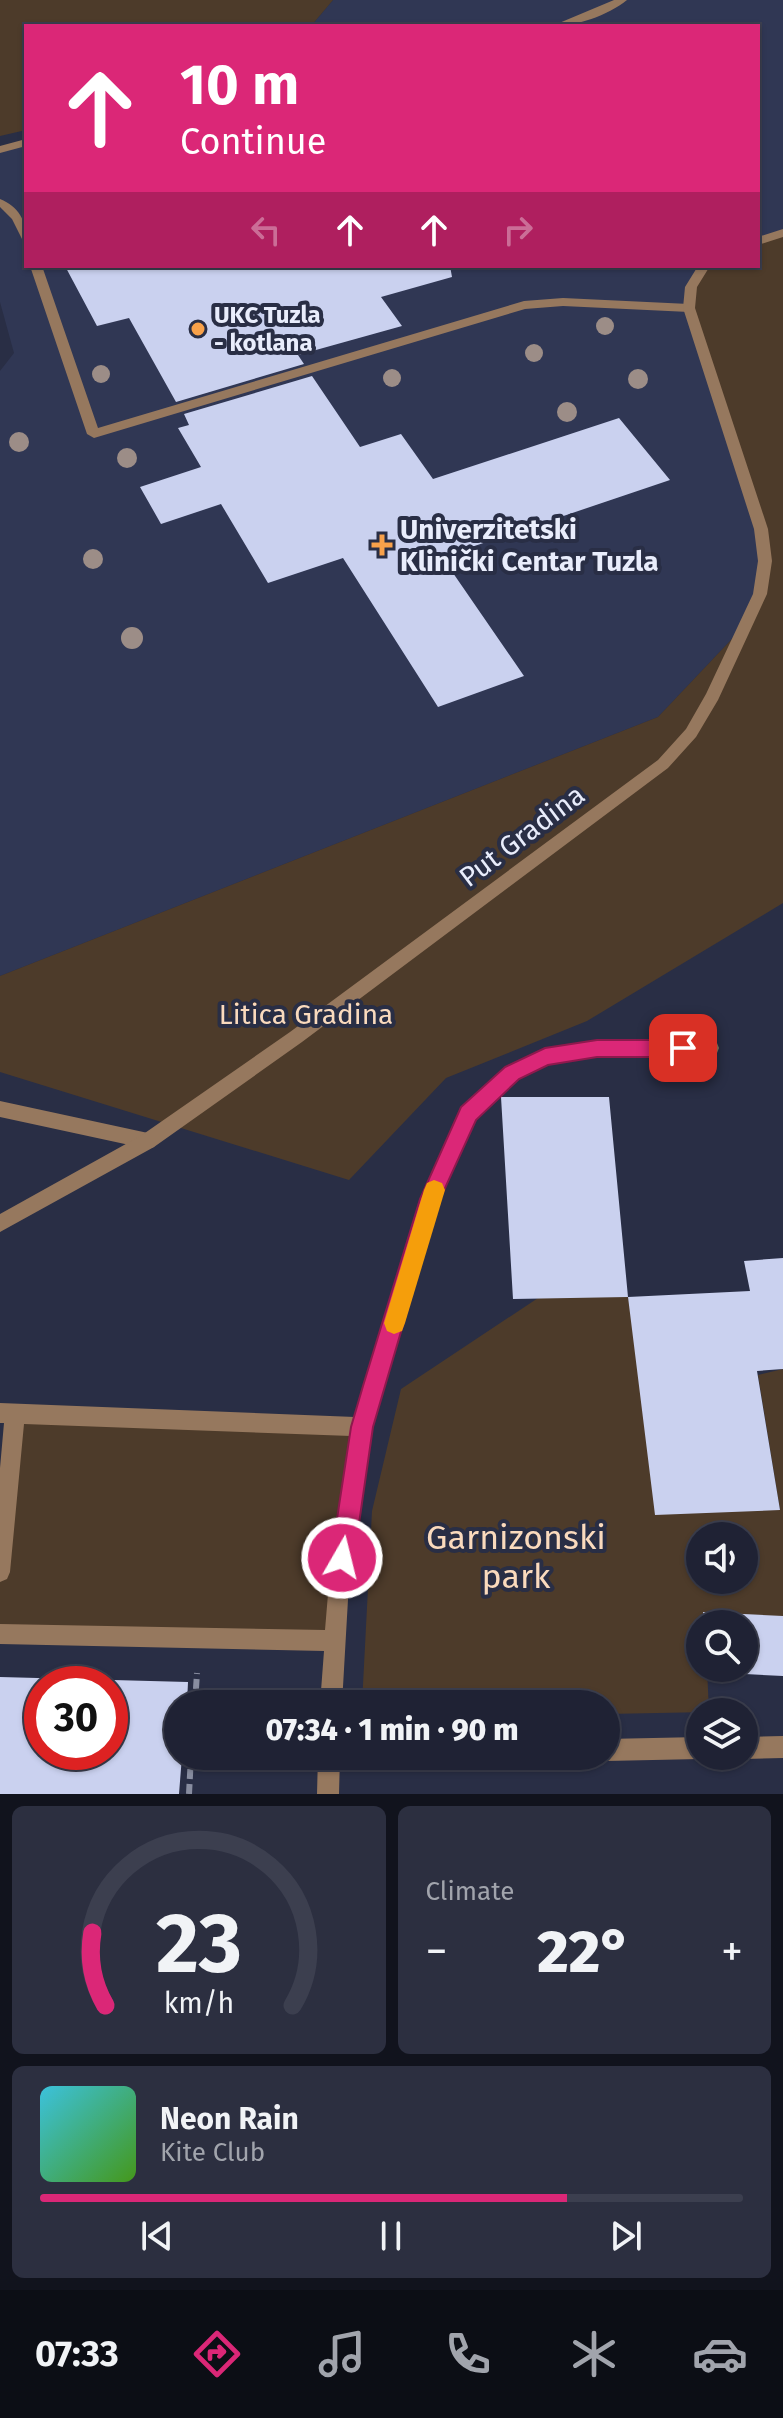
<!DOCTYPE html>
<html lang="en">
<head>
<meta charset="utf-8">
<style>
  body { margin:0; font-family:"Fira Sans",sans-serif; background:#2c2f40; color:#f1f3f6; height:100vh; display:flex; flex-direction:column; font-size:30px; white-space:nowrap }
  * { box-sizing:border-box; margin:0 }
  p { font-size:26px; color:#a1a4ac }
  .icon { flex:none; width:44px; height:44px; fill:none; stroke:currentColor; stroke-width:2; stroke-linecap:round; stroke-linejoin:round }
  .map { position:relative; height:1794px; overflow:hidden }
  .details { display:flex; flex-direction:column; gap:12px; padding:12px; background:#11131d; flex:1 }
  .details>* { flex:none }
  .guide { position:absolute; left:24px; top:24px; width:736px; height:244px; border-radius:0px; box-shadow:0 2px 6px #0004,0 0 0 2px #3c3f4f; background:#db2777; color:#fff; overflow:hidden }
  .tools { position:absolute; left:686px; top:1522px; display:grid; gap:16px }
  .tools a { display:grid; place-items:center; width:72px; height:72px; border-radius:50%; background:#1f2234; box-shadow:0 2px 6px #0004,0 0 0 2px #3c3f4f; font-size:40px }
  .speed { position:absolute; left:24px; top:1666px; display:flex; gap:16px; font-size:40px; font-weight:700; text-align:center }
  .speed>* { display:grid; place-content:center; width:104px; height:104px; border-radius:50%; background:#1f2234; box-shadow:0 2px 6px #0004,0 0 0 2px #3c3f4f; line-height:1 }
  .speed .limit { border:12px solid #d22; background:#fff; color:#111 }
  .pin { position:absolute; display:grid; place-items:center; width:68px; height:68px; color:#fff; margin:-34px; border-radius:16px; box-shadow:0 4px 12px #0006 }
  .me { position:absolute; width:88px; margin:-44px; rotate:8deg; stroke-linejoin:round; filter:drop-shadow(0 0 6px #0008) }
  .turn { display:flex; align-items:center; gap:28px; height:168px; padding:0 24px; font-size:36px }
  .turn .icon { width:104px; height:104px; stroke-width:2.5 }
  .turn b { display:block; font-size:56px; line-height:68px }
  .lanes { display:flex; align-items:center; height:76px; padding:0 24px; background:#0003; justify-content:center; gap:40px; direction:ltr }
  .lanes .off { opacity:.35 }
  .big { font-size:60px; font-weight:800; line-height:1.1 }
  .details .card { flex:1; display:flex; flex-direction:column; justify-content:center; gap:12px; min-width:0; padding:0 28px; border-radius:12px; background:#2c2f40 }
  .details .dial { align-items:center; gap:0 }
  .dial svg { height:208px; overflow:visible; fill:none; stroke:#3c3f4f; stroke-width:7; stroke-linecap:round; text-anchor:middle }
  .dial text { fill:#f1f3f6; stroke:none }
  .song { display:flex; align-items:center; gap:24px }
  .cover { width:96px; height:96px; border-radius:12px; background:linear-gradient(135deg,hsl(190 70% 55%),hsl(100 70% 35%)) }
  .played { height:8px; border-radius:4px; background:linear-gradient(90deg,#db2777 75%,#3c3f4f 75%) }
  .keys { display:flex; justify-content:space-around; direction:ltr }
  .heat { display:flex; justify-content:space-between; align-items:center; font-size:44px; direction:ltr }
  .details .tiles { flex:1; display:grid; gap:12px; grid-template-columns:1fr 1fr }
  .card:last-child { grid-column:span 2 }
  .trip { position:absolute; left:164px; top:1690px; width:456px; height:80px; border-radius:40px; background:#1f2234; box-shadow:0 2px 6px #0004,0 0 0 2px #3c3f4f; font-weight:800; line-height:80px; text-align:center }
  .dock { display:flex; height:128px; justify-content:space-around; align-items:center; background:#0c0e15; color:#a1a4ac }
  .dock .icon { width:56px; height:56px }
  .dock .on { color:#db2777 }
  .dock b { font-size:36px; color:#f1f3f6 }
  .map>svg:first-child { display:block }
  .built { fill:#303754 }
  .green { fill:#4d3b2a; fill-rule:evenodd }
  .building { fill:#cad1ef; fill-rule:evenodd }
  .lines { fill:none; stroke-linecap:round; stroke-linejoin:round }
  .path { stroke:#888da0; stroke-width:6; stroke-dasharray:10 5; stroke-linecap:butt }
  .service { fill:#96785e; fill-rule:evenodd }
  .minor { fill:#96785e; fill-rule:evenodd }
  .tertiary { fill:#96785e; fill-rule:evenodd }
  .tree { fill:#9c8d87 }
  .route { fill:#db2777; stroke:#8e194d; stroke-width:2 }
  .slow { fill:#f59e0b }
  .poi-dot { fill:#f8a14a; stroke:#292e45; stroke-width:3 }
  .labels { text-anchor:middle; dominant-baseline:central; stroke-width:8; stroke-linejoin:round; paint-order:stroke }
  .far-poi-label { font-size:24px; font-weight:bold; fill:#e9edfc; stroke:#292e45; text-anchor:start }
  .poi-label { font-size:28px; font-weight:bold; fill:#e9edfc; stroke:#292e45; text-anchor:start }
  .street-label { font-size:28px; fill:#e9edfc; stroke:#292e45 }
  .park-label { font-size:28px; fill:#fadabd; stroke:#292e45 }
  .near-park-label { font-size:34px; fill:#fadabd; stroke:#292e45 }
</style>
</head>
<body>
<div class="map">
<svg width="783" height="1794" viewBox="0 0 783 1794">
  <rect width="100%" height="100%" fill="#292e45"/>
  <path class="built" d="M333,0H783V233L758,241V26H311Z
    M26,142V266H704L765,561L748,622L658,717L0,976V371L14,353L0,302V150Z"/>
  <path class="green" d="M0,0H333L311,26H26V130L0,136Z
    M783,233V903L587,1021L446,1078L349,1180L0,1072V976L658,717L748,622L765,561L689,308L704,266H758V241Z
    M541,1296L628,1297L780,1510L758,1375L783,1369V1616L700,1624V1668H707L709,1712L606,1714V1704H362L372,1511L401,1389ZM700,1536H744V1580H700Z
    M15,1414L362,1427L334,1641L0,1634V1572Z"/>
  <path class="building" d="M65,266H450L452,277L381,297L402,326L298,355L304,364L176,402L129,318L97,326Z
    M312,376L360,447L401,434L433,479L619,418L670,480L442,557L524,676L438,707L343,558L268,583L221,504L161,524L140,487L201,467L178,428L189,425L184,414Z
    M501,1097H609L628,1297L513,1299Z
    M783,1258V1369L757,1371L780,1510L655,1515L628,1297L750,1291L744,1261Z
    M703,1612L783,1616V1676L707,1672V1668H744V1624H704Z
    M0,1677L188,1682L187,1704H178V1756H182L179,1794H0ZM42,1684H110V1752H42Z"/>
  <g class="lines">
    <path class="path" d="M195,1704L197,1673
      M189,1794L191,1756"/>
    <path class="service" d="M614,0H627C607,16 577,26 552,26Z
      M26,139V146L0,153V146Z
      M0,199C19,207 26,220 26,240L22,239L12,219L0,207Z
      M30,266H42L98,428L524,301L563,298L689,304L695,308L689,312L563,306L525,309L94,438L87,434Z
      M0,1101L148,1133L154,1135L157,1141L154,1147L148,1149L0,1117Z"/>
    <path class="minor" d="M711,1041L717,1043L719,1048L717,1053L711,1055L597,1056L547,1064L518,1078L474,1118L439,1199L372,1427L349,1582L342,1704H320L324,1651L0,1644V1624L325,1630L329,1582L351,1436L24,1424L10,1572L7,1579L0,1582V1468L4,1423H0V1403L355,1417L421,1199L462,1107L506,1068L545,1049L597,1042Z
      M783,1736V1758L744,1759L737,1756H744V1737Z
      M700,1737V1756H707L700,1759L606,1761L598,1756H606V1739Z
      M318,1756H340L339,1794H317Z"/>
    <path class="tertiary" d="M783,229V237L758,245V237Z
      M698,266H710L697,287L695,308L768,529L772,561L767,594L718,700L696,737L668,768L302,1042L154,1147L0,1232V1214L142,1135L290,1032L658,760L686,729L706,694L753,594L758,561L754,529L683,308L685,287Z"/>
  </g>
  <g class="tree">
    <circle cx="605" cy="326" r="9"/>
    <circle cx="534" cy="353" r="9"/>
    <circle cx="101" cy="374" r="9"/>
    <circle cx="392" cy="378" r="9"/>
    <circle cx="638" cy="379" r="10"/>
    <circle cx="567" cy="412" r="10"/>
    <circle cx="19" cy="442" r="10"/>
    <circle cx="127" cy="458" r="10"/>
    <circle cx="93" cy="559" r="10"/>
    <circle cx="132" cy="638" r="11"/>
  </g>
  <path class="route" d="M597,1040H683L689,1042L692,1048L689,1054L683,1057H597L548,1065L519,1079L476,1120L440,1199L373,1427L354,1558L351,1566L342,1569L334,1566L331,1558L351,1427L363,1386L420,1199L461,1107L505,1067L545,1048Z"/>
  <path class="slow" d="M434,1180L442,1183L445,1190L405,1323L402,1331L394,1334L387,1331L384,1323L424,1190L427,1183Z"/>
  <g class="poi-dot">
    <circle cx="198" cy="329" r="8"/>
    <path d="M378 533h8v8h8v8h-8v8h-8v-8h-8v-8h8z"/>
  </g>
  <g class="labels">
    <g class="far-poi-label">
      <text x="214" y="315">UKC Tuzla<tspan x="214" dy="28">- kotlana</tspan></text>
    </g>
    <g class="poi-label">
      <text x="400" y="529">Univerzitetski<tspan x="400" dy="32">Klinički Centar Tuzla</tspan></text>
    </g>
    <g class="street-label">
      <text transform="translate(522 836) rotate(-37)">Put Gradina</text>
    </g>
    <g class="park-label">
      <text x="306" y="1014">Litica Gradina</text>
    </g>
    <g class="near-park-label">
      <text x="516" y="1537">Garnizonski<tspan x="516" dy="39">park</tspan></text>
    </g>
  </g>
</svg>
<div class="tools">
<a><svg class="icon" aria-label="sound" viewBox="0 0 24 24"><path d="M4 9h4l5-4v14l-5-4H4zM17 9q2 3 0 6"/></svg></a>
<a><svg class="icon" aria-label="search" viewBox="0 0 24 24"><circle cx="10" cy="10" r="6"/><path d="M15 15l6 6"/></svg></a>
<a><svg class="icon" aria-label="layers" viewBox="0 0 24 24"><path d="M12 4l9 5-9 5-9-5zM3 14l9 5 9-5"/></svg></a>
</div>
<div class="speed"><div class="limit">30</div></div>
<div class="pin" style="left:683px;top:1048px;background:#d93025"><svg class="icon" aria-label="arrive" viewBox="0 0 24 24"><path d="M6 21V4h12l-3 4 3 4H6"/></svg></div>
<svg class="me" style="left:342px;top:1558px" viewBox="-20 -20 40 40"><circle r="17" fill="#db2777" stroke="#fff" stroke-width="3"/><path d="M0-11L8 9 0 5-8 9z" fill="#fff"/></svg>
<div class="trip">07:34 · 1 min · 90 m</div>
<div class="guide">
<div class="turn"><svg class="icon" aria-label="ahead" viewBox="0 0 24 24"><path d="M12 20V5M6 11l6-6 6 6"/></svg><div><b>10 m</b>Continue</div></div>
<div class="lanes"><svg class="icon off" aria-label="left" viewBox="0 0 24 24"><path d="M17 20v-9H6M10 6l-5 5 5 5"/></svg><svg class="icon" aria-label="ahead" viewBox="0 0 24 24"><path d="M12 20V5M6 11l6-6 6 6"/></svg><svg class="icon" aria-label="ahead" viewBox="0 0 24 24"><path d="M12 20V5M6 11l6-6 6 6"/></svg><svg class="icon off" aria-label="right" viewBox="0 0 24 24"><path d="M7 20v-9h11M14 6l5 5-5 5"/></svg></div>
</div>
</div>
<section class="details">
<div class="tiles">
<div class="card dial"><svg viewBox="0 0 100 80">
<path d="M14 69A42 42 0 1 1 86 69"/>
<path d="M14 69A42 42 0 0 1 9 41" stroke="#db2777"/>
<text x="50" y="56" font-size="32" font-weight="700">23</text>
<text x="50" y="72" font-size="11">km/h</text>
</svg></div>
<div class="card"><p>Climate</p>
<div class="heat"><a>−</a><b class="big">22°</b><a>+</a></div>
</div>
<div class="card">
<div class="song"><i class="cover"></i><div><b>Neon Rain</b><p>Kite Club</p></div></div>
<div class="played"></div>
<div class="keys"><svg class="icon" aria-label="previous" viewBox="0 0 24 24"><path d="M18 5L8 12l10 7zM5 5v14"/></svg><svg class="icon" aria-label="pause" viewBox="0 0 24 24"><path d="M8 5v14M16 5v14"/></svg><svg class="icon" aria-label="next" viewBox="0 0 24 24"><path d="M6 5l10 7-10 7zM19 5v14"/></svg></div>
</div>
</div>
</section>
<nav class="dock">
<b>07:33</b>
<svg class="icon on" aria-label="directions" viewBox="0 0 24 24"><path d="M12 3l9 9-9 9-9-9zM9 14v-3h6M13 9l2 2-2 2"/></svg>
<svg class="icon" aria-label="music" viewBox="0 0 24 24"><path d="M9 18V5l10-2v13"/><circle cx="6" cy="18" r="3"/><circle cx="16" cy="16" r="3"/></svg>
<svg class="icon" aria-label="phone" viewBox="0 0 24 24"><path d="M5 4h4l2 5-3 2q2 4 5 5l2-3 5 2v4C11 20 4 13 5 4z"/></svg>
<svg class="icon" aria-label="climate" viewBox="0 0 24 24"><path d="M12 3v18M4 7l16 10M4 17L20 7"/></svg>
<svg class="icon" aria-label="car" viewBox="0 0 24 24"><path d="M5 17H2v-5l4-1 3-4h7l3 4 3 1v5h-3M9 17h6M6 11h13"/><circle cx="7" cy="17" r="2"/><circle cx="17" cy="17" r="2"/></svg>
</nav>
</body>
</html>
